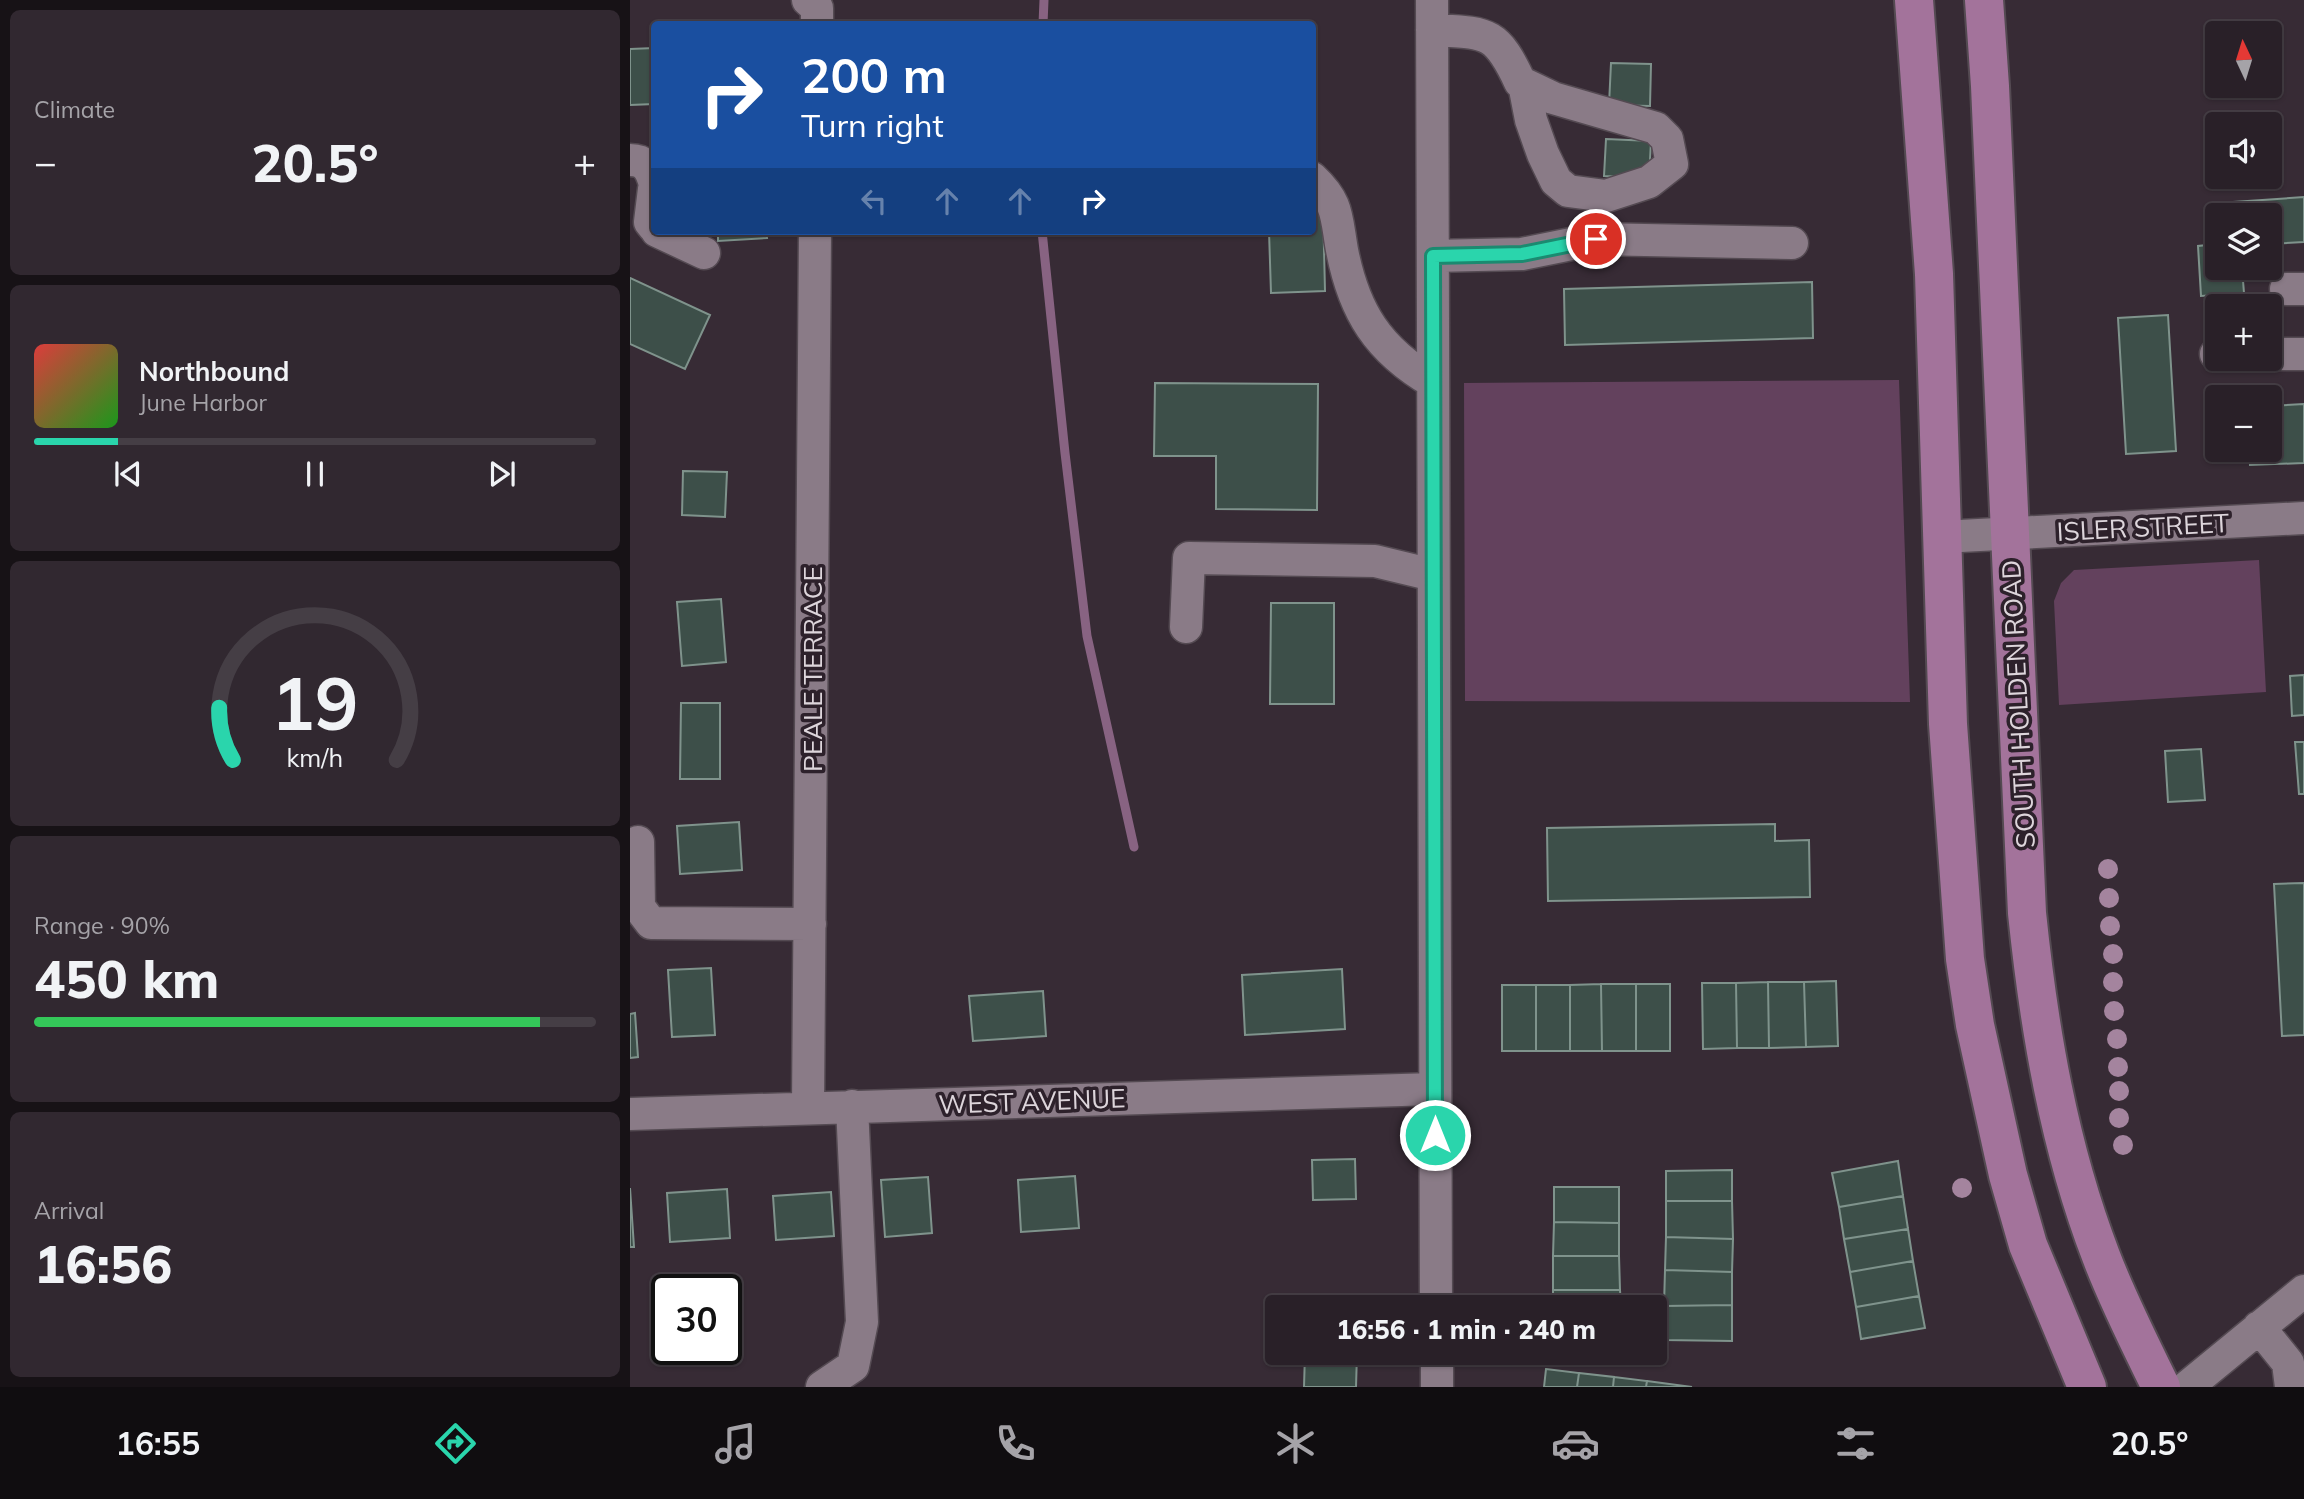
<!DOCTYPE html>
<html lang="en">
<head>
<meta charset="utf-8">
<style>
  body { margin:0; font-family:Mulish,sans-serif; background:#312830; color:#f1f3f6; height:100vh; display:flex; flex-direction:column; font-size:26px; white-space:nowrap }
  * { box-sizing:border-box; margin:0 }
  p { font-size:23px; color:#a5a3a8 }
  .icon { flex:none; width:38px; height:38px; fill:none; stroke:currentColor; stroke-width:2; stroke-linecap:round; stroke-linejoin:round }
  .map { position:relative; flex:1; overflow:hidden }
  .panel { display:flex; flex-direction:column; gap:10px; padding:10px; background:#171216; width:630px }
  .panel>* { flex:none }
  .top-card { position:absolute; left:21px; top:21px; width:665px; height:214px; border-radius:7px; box-shadow:0 2px 5px #0004,0 0 0 2px #453e45; background:#1a4fa0; color:#fff; overflow:hidden }
  .needle { width:46px; rotate:356deg }
  .tools { position:absolute; left:1575px; top:21px; display:grid; gap:14px }
  .tools a { display:grid; place-items:center; width:77px; height:77px; border-radius:7px; background:#292028; box-shadow:0 2px 5px #0004,0 0 0 2px #453e45; font-size:35px }
  .speed { position:absolute; left:21px; top:1274px; display:flex; gap:14px; font-size:35px; font-weight:700; text-align:center }
  .speed>* { display:grid; place-content:center; width:91px; height:91px; border-radius:50%; background:#292028; box-shadow:0 2px 5px #0004,0 0 0 2px #453e45; line-height:1 }
  .speed .limit { border:4px solid #111; border-radius:10px; background:#fff; color:#111 }
  .pin { position:absolute; display:grid; place-items:center; width:60px; height:60px; color:#fff; margin:-30px; border:4px solid #fff; border-radius:50%; box-shadow:0 2px 7px #0007 }
  .me { position:absolute; width:77px; margin:-38px; rotate:0deg; stroke-linejoin:round; filter:drop-shadow(0 0 5px #0008) }
  .turn { display:flex; align-items:center; gap:24px; height:147px; padding:0 35px; font-size:32px }
  .turn .icon { width:91px; height:91px; stroke-width:2.5 }
  .turn b { display:block; font-size:49px; line-height:60px }
  .lanes { display:flex; align-items:center; height:66px; padding:0 35px; background:#0003; justify-content:center; gap:35px; direction:ltr }
  .lanes .off { opacity:.35 }
  .big { font-size:52px; font-weight:800; line-height:1.1 }
  .panel .widget { flex:1; display:flex; flex-direction:column; justify-content:center; gap:10px; min-width:0; padding:0 24px; border-radius:10px; background:#312830 }
  .panel .dial { align-items:center; gap:0 }
  .dial svg { height:182px; overflow:visible; fill:none; stroke:#453e45; stroke-width:7; stroke-linecap:round; text-anchor:middle }
  .dial text { fill:#f1f3f6; stroke:none }
  .song { display:flex; align-items:center; gap:21px }
  .cover { width:84px; height:84px; border-radius:10px; background:linear-gradient(135deg,hsl(0 70% 55%),hsl(120 70% 35%)) }
  .played { height:7px; border-radius:4px; background:linear-gradient(90deg,#2ad5ac 15%,#453e45 15%) }
  .keys { display:flex; justify-content:space-around; direction:ltr }
  .heat { display:flex; justify-content:space-between; align-items:center; font-size:38px; direction:ltr }
  .charge { height:10px; border-radius:5px; background:linear-gradient(90deg,#34c759 90%,#453e45 0) }
  .trip { position:absolute; left:635px; top:1295px; width:402px; height:70px; border-radius:7px; background:#292028; box-shadow:0 2px 5px #0004,0 0 0 2px #453e45; font-weight:800; line-height:70px; text-align:center }
  .tab-bar { display:flex; height:112px; justify-content:space-around; align-items:center; background:#100d10; color:#a5a3a8 }
  .tab-bar .icon { width:49px; height:49px }
  .tab-bar .on { color:#2ad5ac }
  .tab-bar b { font-size:32px; color:#f1f3f6 }
  main { display:flex; flex:1; min-height:0 }
  .map>svg:first-child { display:block }
  .green { fill:#63415d }
  .lines { fill:none; stroke-linecap:round; stroke-linejoin:round }
  .stream { stroke:#886382; stroke-width:9 }
  .building { fill:#3d4f49; stroke:#7f938c; stroke-width:2 }
  .minor-casing { stroke:#544a52; stroke-width:35 }
  .major-casing { stroke:#544a52; stroke-width:42 }
  .minor { stroke:#8a7b87; stroke-width:32 }
  .major { stroke:#a3739b; stroke-width:38 }
  .tree { fill:#a4849e }
  .route-casing { stroke:#1b8a70; stroke-width:18 }
  .route { stroke:#2ad5ac; stroke-width:12 }
  .labels { text-anchor:middle; dominant-baseline:central; stroke-width:7; stroke-linejoin:round; paint-order:stroke }
  .street-label { font-size:26px; fill:#ddd5db; stroke:#2d212b }
</style>
</head>
<body>
<main>
<section class="panel">
<div class="widget"><p>Climate</p>
<div class="heat"><a>−</a><b class="big">20.5°</b><a>+</a></div>
</div>
<div class="widget">
<div class="song"><i class="cover"></i><div><b>Northbound</b><p>June Harbor</p></div></div>
<div class="played"></div>
<div class="keys"><svg class="icon" aria-label="previous" viewBox="0 0 24 24"><path d="M18 5L8 12l10 7zM5 5v14"/></svg><svg class="icon" aria-label="pause" viewBox="0 0 24 24"><path d="M8 5v14M16 5v14"/></svg><svg class="icon" aria-label="next" viewBox="0 0 24 24"><path d="M6 5l10 7-10 7zM19 5v14"/></svg></div>
</div>
<div class="widget dial"><svg viewBox="0 0 100 80">
<path d="M14 69A42 42 0 1 1 86 69"/>
<path d="M14 69A42 42 0 0 1 8 46" stroke="#2ad5ac"/>
<text x="50" y="56" font-size="32" font-weight="700">19</text>
<text x="50" y="72" font-size="11">km/h</text>
</svg></div>
<div class="widget"><p>Range · 90%</p><b class="big">450 km</b><div class="charge"></div></div>
<div class="widget"><p>Arrival</p><b class="big">16:56</b></div>
</section>
<div class="map">
<svg width="1674" height="1387" viewBox="0 0 1674 1387">
  <rect width="100%" height="100%" fill="#372b35"/>
  <path class="green" d="M1269,380L1280,702L835,701L834,383Z
    M1629,560L1636,692L1429,705L1424,601L1431,583L1444,570Z"/>
  <g class="lines">
    <path class="stream" d="M413,24L414,0
      M412,231L435,453L457,636L504,847"/>
  </g>
  <path class="building" d="M24,48V104L0,105V49Z
    M981,63L1021,64L1020,106L979,105Z
    M976,139L1021,141L1019,178L974,176Z
    M1674,197V242L1640,244V215H1590L1589,203Z
    M682,207H693L695,291L641,293L639,231H682Z
    M88,231H136L137,238L88,241Z
    M1587,244V268H1612L1614,293L1571,296L1568,246Z
    M0,278L80,315L55,369L0,344Z
    M1182,282L1183,338L935,345L934,289Z
    M1538,315L1546,451L1496,454L1488,318Z
    M525,383L688,384L687,510L586,509V456H524Z
    M1674,404V463L1620,465L1619,450H1640V406Z
    M53,471L97,472L95,517L52,515Z
    M91,599L96,662L52,666L47,602Z
    M641,603H704V704H640Z
    M1674,675V715L1662,716L1660,676Z
    M51,703H90V779H50Z
    M1665,742H1674V794H1669Z
    M1571,749L1575,800L1538,802L1535,751Z
    M109,822L112,870L50,874L47,826Z
    M1145,824V841L1179,840L1180,897L918,901L917,828Z
    M1674,883V1035L1652,1036L1644,884Z
    M81,968L85,1035L42,1037L38,970Z
    M712,969L715,1029L615,1035L612,975Z
    M1206,981L1208,1046L1176,1047L1174,982Z
    M1138,982L1139,1048H1107L1106,983Z
    M1138,982H1174L1176,1047L1139,1048Z
    M1072,983H1106L1107,1048L1073,1049Z
    M971,984L972,1051H940V985Z
    M971,984H1006V1051H972Z
    M1006,984H1040V1051H1006Z
    M872,985H906V1051H872Z
    M906,985H940V1051H906Z
    M413,991L416,1036L343,1041L339,996Z
    M5,1013L8,1057L0,1058V1014Z
    M725,1159L726,1199L683,1200L682,1160Z
    M1268,1161L1273,1196L1209,1207L1202,1173Z
    M1102,1170V1201H1036V1171Z
    M445,1176L449,1228L391,1232L388,1180Z
    M298,1177L302,1233L255,1237L251,1180Z
    M924,1187H989V1223L924,1222Z
    M0,1188L4,1247H0Z
    M97,1189L100,1238L40,1242L37,1193Z
    M201,1192L204,1236L146,1240L143,1196Z
    M1273,1196L1278,1229L1214,1239L1209,1207Z
    M1036,1201H1102L1103,1239L1036,1237Z
    M924,1222L989,1223V1256H923Z
    M1278,1229L1283,1261L1220,1272L1214,1239Z
    M1036,1237L1103,1239L1102,1272L1035,1270Z
    M923,1256H989L990,1290H923Z
    M1283,1261L1289,1296L1226,1307L1220,1272Z
    M1035,1270L1102,1272V1305L1034,1306Z
    M923,1290H990L991,1307H923Z
    M1289,1296L1295,1328L1231,1339L1226,1307Z
    M1102,1305V1341L1034,1340V1306Z
    M675,1353H727L726,1387H674Z
    M916,1369L949,1373L947,1387H914Z
    M949,1373L984,1377L983,1387H947Z
    M984,1377L1017,1381L1016,1387H983Z
    M1017,1381L1062,1387H1016Z"/>
  <g class="lines">
    <g class="minor-casing">
      <path id="minor" d="M178,0L187,8V24
        M802,0L806,1307
        M802,30C857,33 866,30 890,82L894,84L923,98L1026,128L1037,139L1042,164L1019,182L976,196L938,191L926,181L913,154L901,120L894,84
        M0,160C15,160 20,168 24,181
        M682,178C709,203 706,217 712,250C724,312 748,350 803,382
        M24,189L20,222L24,227
        M27,231L74,253
        M803,256L892,254L966,239L1162,243
        M1656,289H1674
        M1586,354H1587
        M1640,354H1674
        M1311,537L1674,518
        M556,627L559,558L745,561L803,575
        M8,842L9,907L21,923L180,924
        M178,1107L185,231
        M0,1114L804,1089
        M1629,1327L1658,1363L1661,1387
        M807,1353V1387
        M192,1387L223,1366L232,1322L222,1106
        M1557,1387L1674,1291"/>
    </g>
    <g class="major-casing">
      <path id="major" d="M1284,0L1304,274L1318,724L1335,959L1345,1025L1378,1175L1398,1245L1457,1387
        M1354,0L1360,86L1397,913C1409,1029 1429,1147 1471,1256C1488,1301 1510,1344 1531,1387"/>
    </g>
    <use href="#minor" class="minor"/>
    <use href="#major" class="major"/>
  </g>
  <g class="tree">
    <circle cx="1478" cy="869" r="10"/>
    <circle cx="1479" cy="898" r="10"/>
    <circle cx="1480" cy="926" r="10"/>
    <circle cx="1483" cy="954" r="10"/>
    <circle cx="1483" cy="982" r="10"/>
    <circle cx="1484" cy="1011" r="10"/>
    <circle cx="1487" cy="1039" r="10"/>
    <circle cx="1488" cy="1067" r="10"/>
    <circle cx="1489" cy="1091" r="10"/>
    <circle cx="1489" cy="1118" r="10"/>
    <circle cx="1493" cy="1145" r="10"/>
    <circle cx="1332" cy="1188" r="10"/>
  </g>
  <g class="lines">
    <g class="route-casing">
      <path id="route" d="M805,1135L803,256L892,254L966,239"/>
    </g>
    <use href="#route" class="route"/>
  </g>
  <g class="labels">
    <g class="street-label">
      <text transform="translate(1513 527) rotate(-3)">ISLER STREET</text>
      <text transform="translate(182 669) rotate(-90)">PEALE TERRACE</text>
      <text transform="translate(1388 704) rotate(-93)">SOUTH HOLDEN ROAD</text>
      <text transform="translate(402 1101) rotate(-2)">WEST AVENUE</text>
    </g>
  </g>
</svg>
<div class="tools">
<a><svg class="needle" viewBox="-14 -14 28 28"><path d="M0-13l5 13h-10z" fill="#e53935"/><path d="M0 13l5-13h-10z" fill="#a5a3a8"/></svg></a>
<a><svg class="icon" aria-label="sound" viewBox="0 0 24 24"><path d="M4 9h4l5-4v14l-5-4H4zM17 9q2 3 0 6"/></svg></a>
<a><svg class="icon" aria-label="layers" viewBox="0 0 24 24"><path d="M12 4l9 5-9 5-9-5zM3 14l9 5 9-5"/></svg></a>
<a>+</a>
<a>−</a>
</div>
<div class="speed"><div class="limit">30</div></div>
<div class="pin" style="left:966px;top:239px;background:#d93025"><svg class="icon" aria-label="arrive" viewBox="0 0 24 24"><path d="M6 21V4h12l-3 4 3 4H6"/></svg></div>
<svg class="me" style="left:805px;top:1135px" viewBox="-20 -20 40 40"><circle r="17" fill="#2ad5ac" stroke="#fff" stroke-width="3"/><path d="M0-11L8 9 0 5-8 9z" fill="#fff"/></svg>
<div class="trip">16:56 · 1 min · 240 m</div>
<div class="top-card">
<div class="turn"><svg class="icon" aria-label="right" viewBox="0 0 24 24"><path d="M7 20v-9h11M14 6l5 5-5 5"/></svg><div><b>200 m</b>Turn right</div></div>
<div class="lanes"><svg class="icon off" aria-label="left" viewBox="0 0 24 24"><path d="M17 20v-9H6M10 6l-5 5 5 5"/></svg><svg class="icon off" aria-label="ahead" viewBox="0 0 24 24"><path d="M12 20V5M6 11l6-6 6 6"/></svg><svg class="icon off" aria-label="ahead" viewBox="0 0 24 24"><path d="M12 20V5M6 11l6-6 6 6"/></svg><svg class="icon" aria-label="right" viewBox="0 0 24 24"><path d="M7 20v-9h11M14 6l5 5-5 5"/></svg></div>
</div>
</div>
</main>
<nav class="tab-bar">
<b>16:55</b>
<svg class="icon on" aria-label="directions" viewBox="0 0 24 24"><path d="M12 3l9 9-9 9-9-9zM9 14v-3h6M13 9l2 2-2 2"/></svg>
<svg class="icon" aria-label="music" viewBox="0 0 24 24"><path d="M9 18V5l10-2v13"/><circle cx="6" cy="18" r="3"/><circle cx="16" cy="16" r="3"/></svg>
<svg class="icon" aria-label="phone" viewBox="0 0 24 24"><path d="M5 4h4l2 5-3 2q2 4 5 5l2-3 5 2v4C11 20 4 13 5 4z"/></svg>
<svg class="icon" aria-label="climate" viewBox="0 0 24 24"><path d="M12 3v18M4 7l16 10M4 17L20 7"/></svg>
<svg class="icon" aria-label="car" viewBox="0 0 24 24"><path d="M5 17H2v-5l4-1 3-4h7l3 4 3 1v5h-3M9 17h6M6 11h13"/><circle cx="7" cy="17" r="2"/><circle cx="17" cy="17" r="2"/></svg>
<svg class="icon" aria-label="filters" viewBox="0 0 24 24"><path d="M4 7h16M4 17h16"/><circle cx="9" cy="7" r="2"/><circle cx="15" cy="17" r="2"/></svg>
<b>20.5°</b>
</nav>
</body>
</html>
